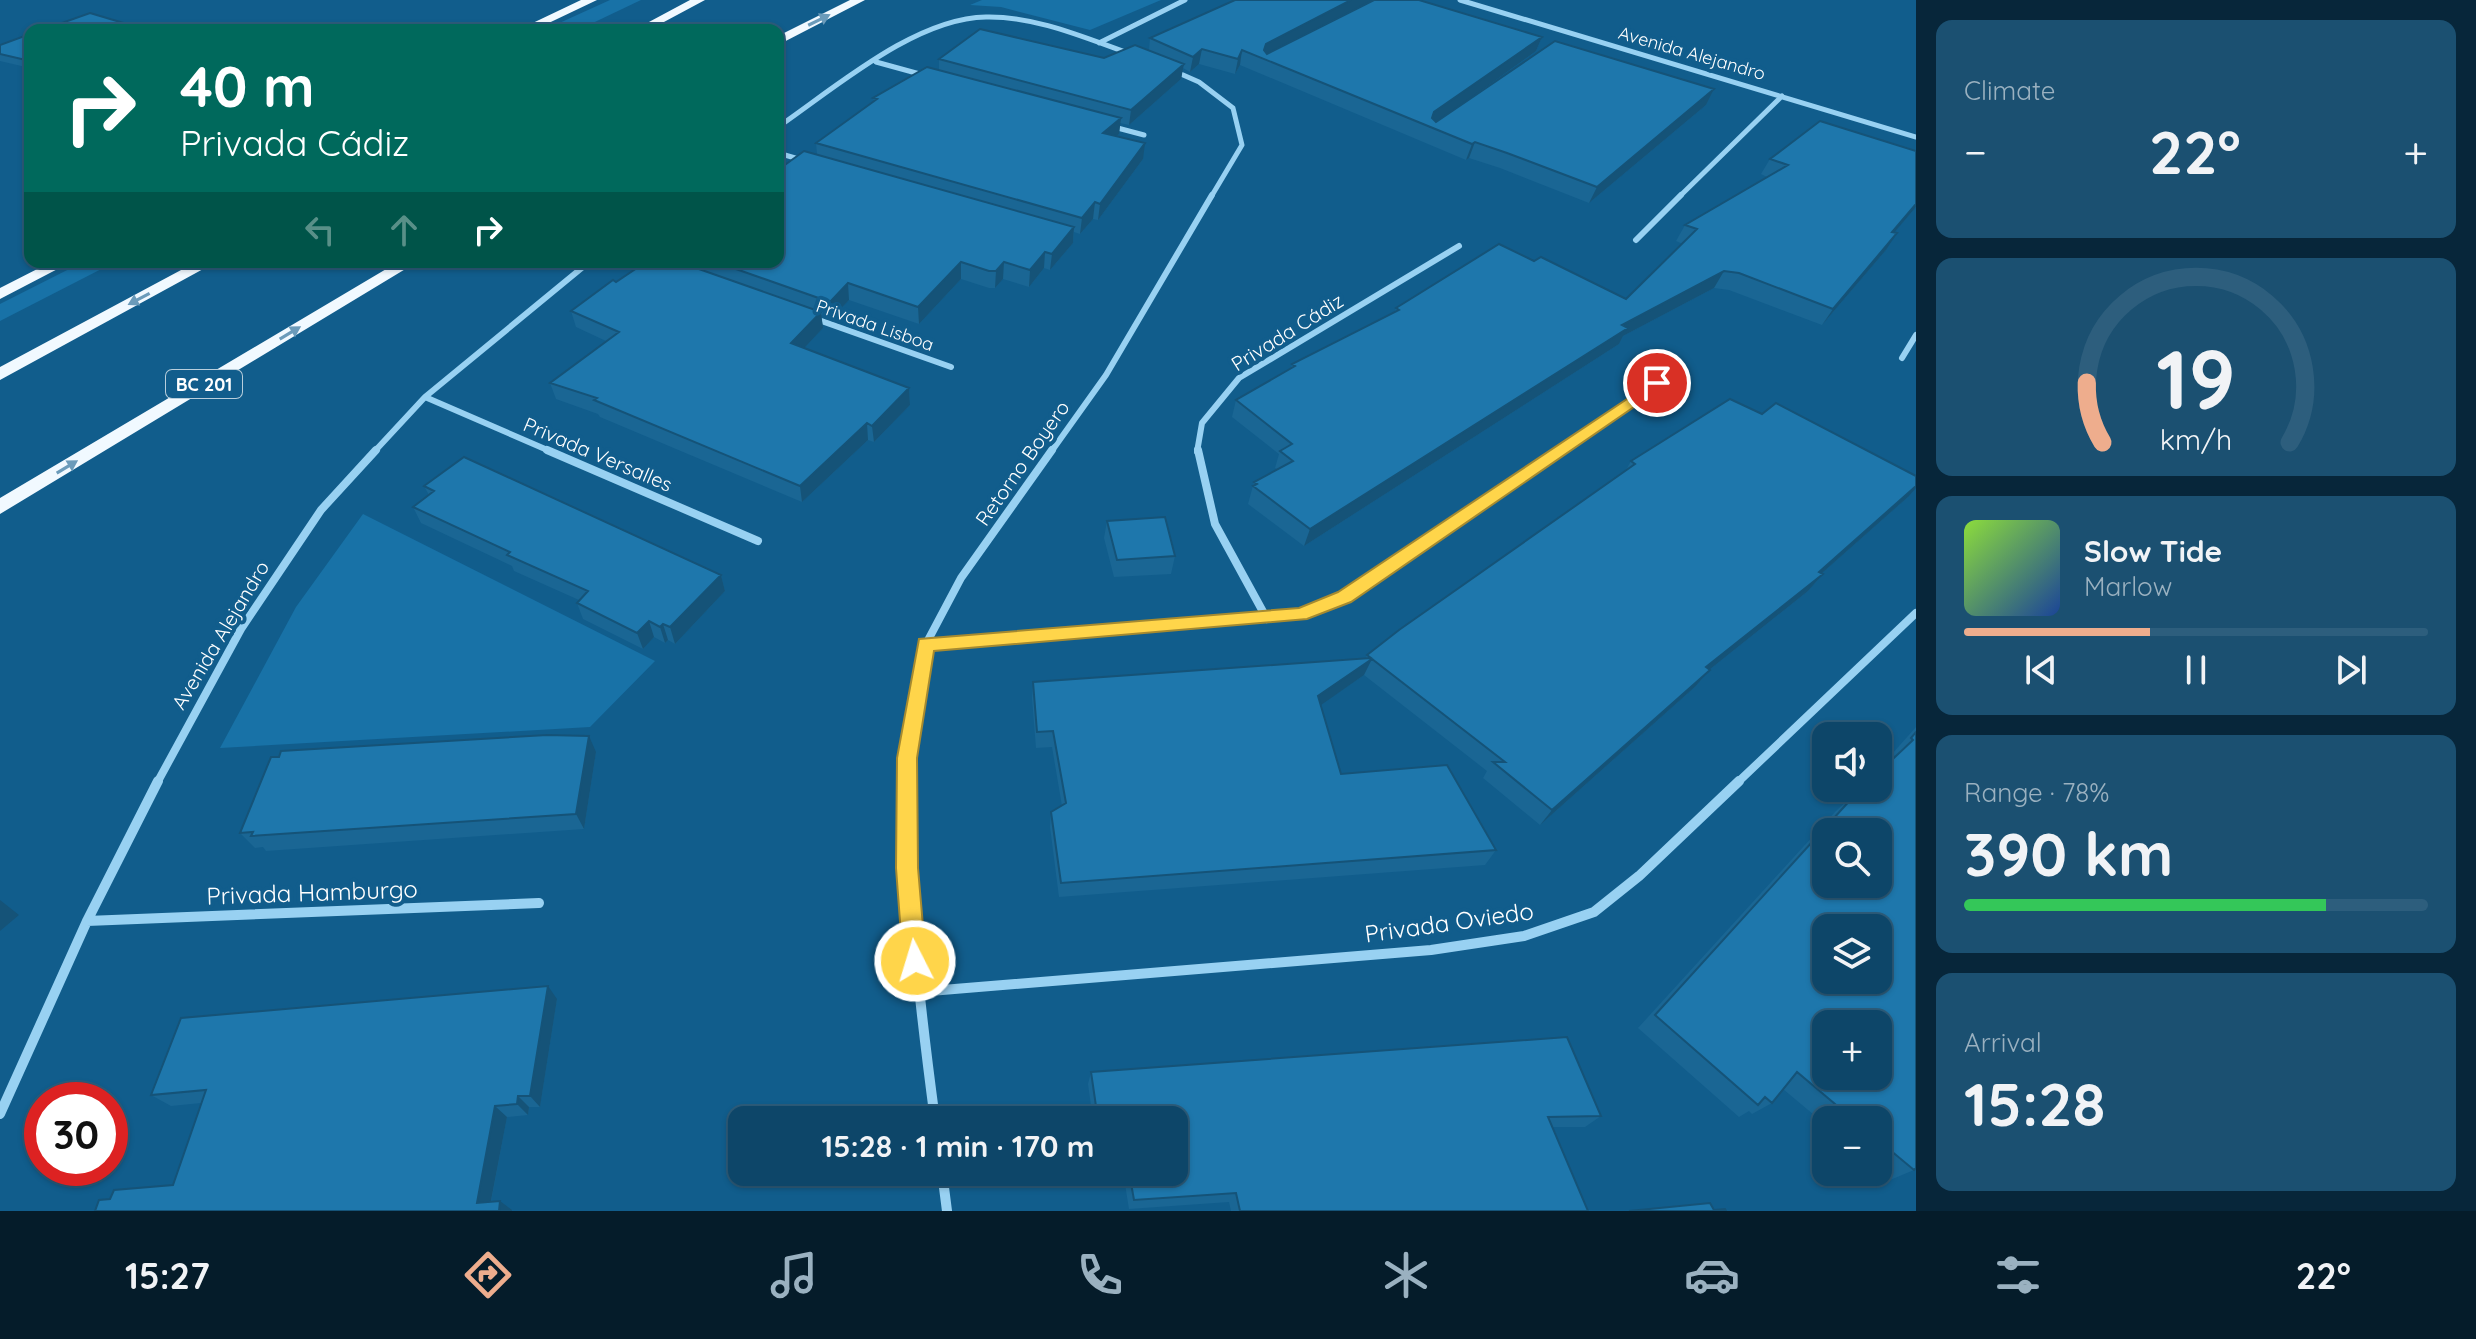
<!DOCTYPE html>
<html lang="en">
<head>
<meta charset="utf-8">
<style>
  body { margin:0; font-family:Quicksand,sans-serif; background:#1b5071; color:#f1f3f6; height:100vh; display:flex; flex-direction:column; font-size:30px; white-space:nowrap }
  * { box-sizing:border-box; margin:0 }
  p { font-size:26px; color:#9ab1c0 }
  .icon { flex:none; width:44px; height:44px; fill:none; stroke:currentColor; stroke-width:2; stroke-linecap:round; stroke-linejoin:round }
  .map { position:relative; flex:1; overflow:hidden }
  .panel { display:flex; flex-direction:column; gap:20px; padding:20px; background:#07263a; width:560px }
  .panel>* { flex:none }
  .top-card { position:absolute; left:24px; top:24px; width:760px; height:244px; border-radius:16px; box-shadow:0 2px 6px #0004,0 0 0 2px #2d5e7d; background:#00695c; color:#fff; overflow:hidden }
  .fabs { position:absolute; left:1812px; top:722px; display:grid; gap:16px }
  .fabs a { display:grid; place-items:center; width:80px; height:80px; border-radius:16px; background:#0d4669; box-shadow:0 2px 6px #0004,0 0 0 2px #2d5e7d; font-size:40px }
  .speed { position:absolute; left:24px; top:1082px; display:flex; gap:16px; font-size:40px; font-weight:700; text-align:center }
  .speed>* { display:grid; place-content:center; width:104px; height:104px; border-radius:50%; background:#0d4669; box-shadow:0 2px 6px #0004,0 0 0 2px #2d5e7d; line-height:1 }
  .speed .limit { border:12px solid #d22; background:#fff; color:#111 }
  .pin { position:absolute; display:grid; place-items:center; width:68px; height:68px; color:#fff; margin:-34px; border:4px solid #fff; border-radius:50%; box-shadow:0 2px 8px #0007 }
  .me { position:absolute; width:88px; margin:-44px; rotate:355deg; stroke-linejoin:round; filter:drop-shadow(0 0 6px #0008) }
  .turn { display:flex; align-items:center; gap:28px; height:168px; padding:0 24px; font-size:36px }
  .turn .icon { width:104px; height:104px; stroke-width:2.5 }
  .turn b { display:block; font-size:56px; line-height:68px }
  .lanes { display:flex; align-items:center; height:76px; padding:0 24px; background:#0003; justify-content:center; gap:40px; direction:ltr }
  .lanes .off { opacity:.35 }
  .big { font-size:60px; font-weight:700; line-height:1.1 }
  .panel .card { flex:1; display:flex; flex-direction:column; justify-content:center; gap:12px; min-width:0; padding:0 28px; border-radius:16px; background:#1b5071 }
  .panel .dial { align-items:center; gap:0 }
  .dial svg { height:208px; overflow:visible; fill:none; stroke:#2d5e7d; stroke-width:7; stroke-linecap:round; text-anchor:middle }
  .dial text { fill:#f1f3f6; stroke:none }
  .song { display:flex; align-items:center; gap:24px }
  .cover { width:96px; height:96px; border-radius:12px; background:linear-gradient(135deg,hsl(90 70% 55%),hsl(220 70% 35%)) }
  .played { height:8px; border-radius:4px; background:linear-gradient(90deg,#eead8d 40%,#2d5e7d 40%) }
  .keys { display:flex; justify-content:space-around; direction:ltr }
  .heat { display:flex; justify-content:space-between; align-items:center; font-size:44px; direction:ltr }
  .charge { height:12px; border-radius:6px; background:linear-gradient(90deg,#34c759 78%,#2d5e7d 0) }
  .trip { position:absolute; left:728px; top:1106px; width:460px; height:80px; border-radius:16px; background:#0d4669; box-shadow:0 2px 6px #0004,0 0 0 2px #2d5e7d; font-weight:700; line-height:80px; text-align:center }
  .tabs { display:flex; height:128px; justify-content:space-around; align-items:center; background:#051c2a; color:#9ab1c0 }
  .tabs .icon { width:56px; height:56px }
  .tabs .active { color:#eead8d }
  .tabs b { font-size:36px; color:#f1f3f6 }
  main { display:flex; flex:1; min-height:0 }
  .map>svg:first-child { display:block }
  .green { fill:#1872a7 }
  .lines { fill:none; stroke-linecap:round; stroke-linejoin:round }
  .minor-far3 { stroke:#98d1f2; stroke-width:5 }
  .minor-far2 { stroke:#98d1f2; stroke-width:6 }
  .minor-far1 { stroke:#98d1f2; stroke-width:8 }
  .minor { stroke:#98d1f2; stroke-width:10 }
  .trunk { fill:#f1f9ff; fill-rule:evenodd }
  .wall { fill:#1a6694 }
  .shaded-wall { fill:#155378 }
  .building { fill:#1e77ac; stroke:#155378; stroke-width:2; fill-rule:evenodd }
  .oneway { fill:#6b9bba }
  .route { fill:#ffd54a; stroke:#a68a30; stroke-width:2 }
  .labels { text-anchor:middle; dominant-baseline:central; stroke-width:8; stroke-linejoin:round; paint-order:stroke }
  .far-street-label { font-size:18px; fill:#fff; stroke:#115d8c }
  .shield { fill:#115d8c; stroke:#b8cedc; stroke-width:2 }
  .shield-label { font-size:18px; font-weight:bold; fill:#fff }
  .street-label { font-size:20px; fill:#fff; stroke:#115d8c }
  .near-street-label { font-size:24px; fill:#fff; stroke:#115d8c }
</style>
</head>
<body>
<main>
<div class="map">
<svg width="1916" height="1211" viewBox="0 0 1916 1211">
  <rect width="100%" height="100%" fill="#115d8c"/>
  <path class="green" d="M610,0H641L578,30H544Z
    M982,0H1161L1090,30L1001,7L970,5Z
    M83,262H115L0,321V304Z
    M363,514L655,661L590,727L220,748L296,607Z"/>
  <g class="lines">
    <path class="minor-far3" d="M1460,0L1916,137
      M1099,43L1185,0
      M876,62L927,76
      M1174,71L1199,82L1233,108L1242,145L1211,197
      M1110,126L1144,135
      M778,127C835,88 915,18 986,17C1035,16 1083,37 1128,53
      M778,153L802,160
      M1679,197L1782,96"/>
    <path class="minor-far2" d="M1636,240L1681,195
      M813,318L951,367
      M1902,358L1916,335
      M425,397L552,452
      M374,452L425,397L589,262
      M1051,452L1106,375L1212,195
      M1197,452L1202,423L1239,378L1459,246
      M1557,452L1682,367"/>
    <path class="minor-far1" d="M547,450L758,541
      M1198,450L1215,524L1267,619
      M926,644L1301,614L1344,597L1560,450
      M157,783L241,629L321,510L376,450
      M907,783V758L926,644L961,578L1052,450
      M1737,783L1916,613"/>
    <path class="minor" d="M907,781C907,895 920,1007 935,1120
      M87,921L539,903
      M918,992L1431,950L1524,936L1594,912L1639,876L1739,781
      M0,1114L87,921L158,781
      M942,1172L947,1211"/>
    <path class="trunk" d="M581,0H597L534,30H518Z
      M690,0H705L649,30H634Z
      M850,0H865L778,45V36Z
      M51,262H71L0,299V288Z
      M196,262H216L0,380V367Z
      M398,262H417L0,514V498Z"/>
  </g>
  <path class="wall" d="M1371,1L1542,37L1536,51L1468,100L1714,89L1706,105L1589,203L1500,168L1469,158L1466,160L1240,65L1235,74L1199,64L1190,72L1183,68L1181,79L1129,125L1120,123L1119,134L1116,136L1143,159L1098,220L1093,219L1080,234L1074,232L1073,243L1050,270L1044,268L1029,287L1003,279L995,288H989L961,279L919,324L849,300L832,318L821,315L823,328L804,348L909,388L910,405L874,442L868,440L802,502L600,417L598,414L556,399L550,383L606,341L576,327L571,311L646,262H778L817,154L816,143L874,102L873,98L939,70V59L1104,58L1149,50L1150,38Z
    M30,34V68L0,61V45Z
    M1770,159L1916,207L1894,232L1886,250L1822,325L1729,290L1714,288L1623,336L1619,344L1304,546L1248,504L1254,482L1277,469L1275,468L1279,454L1232,417L1236,400L1291,369L1292,364L1395,312L1396,308L1534,261L1626,299L1683,244L1676,241L1685,225L1767,177L1761,174Z
    M1631,461L1908,497L1822,573L1823,574L1808,591L1709,670L1696,686L1540,825L1483,778L1487,771L1364,675L1320,705L1341,774L1496,850L1485,865L1059,897L1050,827L1051,812L1062,806L1052,747L1036,748L1032,698L1033,682L1366,658L1367,655L1626,470Z
    M424,486L721,575L725,591L675,644L668,640L665,643L654,637L643,649L583,619L577,603L579,600L514,571L512,566L421,523L413,507L429,495Z
    M1107,521L1175,556L1171,574L1114,577L1104,538Z
    M1916,727V1168L1914,1170L1890,1180L1878,1170V1120H1826V1125L1783,1089L1772,1103L1752,1114L1749,1111L1739,1117L1638,1028L1835,812L1860,788H1878V771L1895,756L1892,754Z
    M596,752L584,829L266,851L263,847L255,848L240,833Z
    M557,999L540,1107H529L528,1115L507,1117L491,1202L499,1211L110,1199L173,1185L201,1103L171,1106L151,1095Z
    M1091,1072L1601,1116L1585,1127H1553L1588,1211H1231L1229,1202L1129,1209L1123,1172H1174V1120H1093L1088,1084Z"/>
  <path class="shaded-wall" d="M1351,0H1372L1371,2L1263,59L1264,50L1266,44Z
    M1542,37L1536,51L1429,128L1434,112Z
    M1202,49L1199,64L1190,72L1193,57Z
    M1242,50L1240,65L1235,74L1238,59Z
    M1184,64L1181,79L1129,125L1131,110Z
    M1714,89L1706,105L1589,203L1597,187Z
    M1121,118L1119,134L1101,149L1103,133Z
    M1475,142L1469,158L1466,160L1472,144Z
    M1145,143L1143,159L1098,220L1100,204Z
    M1095,202L1093,219L1080,234L1082,218Z
    M1916,204V207L1881,248L1892,232Z
    M1074,227L1073,243L1050,270L1052,254Z
    M1897,233L1886,250L1822,325L1833,309Z
    M1045,252L1044,268L1029,287L1030,270Z
    M961,262V279L919,324L918,307Z
    M1004,262L1003,279L995,288L996,271Z
    M1724,271L1714,288L1623,336L1619,344L1304,546L1310,529L1622,325Z
    M848,283L849,300L832,318L830,302Z
    M821,312L823,328L793,360L791,343Z
    M909,388L910,405L874,442L872,426Z
    M867,423L868,440L802,502L800,486Z
    M1916,486V488L1908,497L1804,589L1819,572Z
    M1823,574L1808,591L1709,670L1696,686L1540,825L1552,810L1706,667Z
    M721,575L725,591L675,644L670,627Z
    M649,621L654,637L643,649L637,633Z
    M663,624L668,640L665,643L660,627Z
    M1372,659L1364,675L1311,712L1318,696Z
    M589,736L596,752L584,829L576,814Z
    M0,900L19,915L0,931Z
    M548,986L557,999L540,1107L530,1096Z
    M518,1096L529,1107L528,1115L517,1104Z
    M495,1106L507,1117L489,1211L477,1203Z
    M500,1201L512,1210V1211H499Z"/>
  <path class="building" d="M1235,0H1351L1266,44L1264,50L1267,54L1374,0H1419L1542,37L1434,112L1432,118L1436,122L1555,41L1714,89L1597,187L1507,153L1475,142L1472,144L1242,50L1238,59L1202,49L1193,57L1150,38Z
    M90,13L147,30H42Z
    M980,29L1104,58L1135,45L1184,64L1131,110L939,59Z
    M30,34V61L0,54V45Z
    M927,67L1121,118L1103,133L1145,143L1100,204L1095,202L1082,218L816,143L877,99L873,98Z
    M1820,121L1916,151V204L1892,232L1897,233L1833,309L1739,273L1724,271L1622,325L1628,328L1310,529L1253,486L1257,484L1254,482L1293,461L1280,451L1292,444L1236,400L1295,366L1292,364L1399,310L1396,308L1499,244L1534,261L1541,257L1626,299L1697,229L1685,225L1788,165L1770,159Z
    M804,151L1074,227L1052,254L1045,252L1030,270L1004,262L996,271H989L961,262L918,307L848,283L830,302L716,262H778V170Z
    M646,262H679L821,312L791,343L909,388L872,426L867,423L800,486L594,400L597,398L550,383L619,332L571,311L613,280L616,282Z
    M1730,399L1762,414L1776,403L1916,476V486L1819,572L1823,574L1706,667L1710,670L1552,810L1493,762H1505L1372,659L1318,696L1341,774L1447,765L1496,850L1061,883L1051,812L1066,803L1053,731L1037,732L1033,682L1371,658L1367,655L1399,630L1635,464L1631,461Z
    M464,457L721,575L670,627L663,624L660,627L649,621L637,633L577,603L588,591L507,555L510,552L413,507L434,491L424,486Z
    M1165,517L1175,556L1117,560L1107,521Z
    M1916,732V1168L1914,1170L1878,1140V1120H1854L1797,1072L1772,1103L1765,1097L1758,1105L1655,1015L1853,797L1862,788H1878V773L1913,740L1911,738ZM1826,832H1878V884H1826ZM1826,928H1878V980H1826ZM1826,1024H1878V1076H1826Z
    M547,735L589,736L576,814L251,836L253,832L240,833L271,757H279L281,751Z
    M548,986L530,1096H518L517,1104L495,1106L477,1203L500,1201L499,1211H95L99,1200L110,1199L114,1190L173,1185L206,1090L151,1095L181,1018Z
    M1567,1037L1601,1116L1548,1117L1588,1211H1240L1236,1193L1134,1200L1129,1172H1174V1120H1098L1091,1072Z
    M1710,1203L1714,1210L1725,1209L1726,1211H1629Z"/>
  <defs><path id="oneway-solid" d="M-6-.8H1V-3.2L6.5 0L1 3.2V.8H-6Z" transform="scale(2)"/></defs>
  <g class="oneway">
    <use href="#oneway-solid" transform="translate(819 20) rotate(-26)"/>
    <use href="#oneway-solid" transform="translate(139 299) rotate(152)"/>
    <use href="#oneway-solid" transform="translate(290 333) rotate(-31)"/>
    <use href="#oneway-solid" transform="translate(67 467) rotate(-31)"/>
  </g>
  <path class="route" d="M1657,379L1663,380V387L1351,602L1307,619L934,651L917,758L918,868L926,961L923,969L915,972L907,969L903,961L896,868L897,758L919,639L1299,608L1338,592Z"/>
  <g class="labels">
    <g class="far-street-label">
      <text transform="translate(1692 53) rotate(16)">Avenida Alejandro</text>
      <text transform="translate(875 325) rotate(19)">Privada Lisboa</text>
    </g>
    <rect class="shield" x="166" y="370" width="76" height="28" rx="6"/>
    <g class="shield-label">
      <text x="204" y="384">BC 201</text>
    </g>
    <g class="street-label">
      <text transform="translate(1287 332) rotate(-32)">Privada Cádiz</text>
      <text transform="translate(598 454) rotate(23)">Privada Versalles</text>
      <text transform="translate(1022 463) rotate(-55)">Retorno Boyero</text>
      <text transform="translate(220 635) rotate(-59)">Avenida Alejandro</text>
    </g>
    <g class="near-street-label">
      <text transform="translate(312 892) rotate(-2)">Privada Hamburgo</text>
      <text transform="translate(1449 922) rotate(-8)">Privada Oviedo</text>
    </g>
  </g>
</svg>
<div class="fabs">
<a><svg class="icon" aria-label="sound" viewBox="0 0 24 24"><path d="M4 9h4l5-4v14l-5-4H4zM17 9q2 3 0 6"/></svg></a>
<a><svg class="icon" aria-label="search" viewBox="0 0 24 24"><circle cx="10" cy="10" r="6"/><path d="M15 15l6 6"/></svg></a>
<a><svg class="icon" aria-label="layers" viewBox="0 0 24 24"><path d="M12 4l9 5-9 5-9-5zM3 14l9 5 9-5"/></svg></a>
<a>+</a>
<a>−</a>
</div>
<div class="speed"><div class="limit">30</div></div>
<div class="pin" style="left:1657px;top:383px;background:#d93025"><svg class="icon" aria-label="arrive" viewBox="0 0 24 24"><path d="M6 21V4h12l-3 4 3 4H6"/></svg></div>
<svg class="me" style="left:915px;top:961px" viewBox="-20 -20 40 40"><circle r="17" fill="#ffd54a" stroke="#fff" stroke-width="3"/><path d="M0-11L8 9 0 5-8 9z" fill="#fff"/></svg>
<div class="trip">15:28 · 1 min · 170 m</div>
<div class="top-card">
<div class="turn"><svg class="icon" aria-label="right" viewBox="0 0 24 24"><path d="M7 20v-9h11M14 6l5 5-5 5"/></svg><div><b>40 m</b>Privada Cádiz</div></div>
<div class="lanes"><svg class="icon off" aria-label="left" viewBox="0 0 24 24"><path d="M17 20v-9H6M10 6l-5 5 5 5"/></svg><svg class="icon off" aria-label="ahead" viewBox="0 0 24 24"><path d="M12 20V5M6 11l6-6 6 6"/></svg><svg class="icon" aria-label="right" viewBox="0 0 24 24"><path d="M7 20v-9h11M14 6l5 5-5 5"/></svg></div>
</div>
</div>
<section class="panel">
<div class="card"><p>Climate</p>
<div class="heat"><a>−</a><b class="big">22°</b><a>+</a></div>
</div>
<div class="card dial"><svg viewBox="0 0 100 80">
<path d="M14 69A42 42 0 1 1 86 69"/>
<path d="M14 69A42 42 0 0 1 8 46" stroke="#eead8d"/>
<text x="50" y="56" font-size="32" font-weight="700">19</text>
<text x="50" y="72" font-size="11">km/h</text>
</svg></div>
<div class="card">
<div class="song"><i class="cover"></i><div><b>Slow Tide</b><p>Marlow</p></div></div>
<div class="played"></div>
<div class="keys"><svg class="icon" aria-label="previous" viewBox="0 0 24 24"><path d="M18 5L8 12l10 7zM5 5v14"/></svg><svg class="icon" aria-label="pause" viewBox="0 0 24 24"><path d="M8 5v14M16 5v14"/></svg><svg class="icon" aria-label="next" viewBox="0 0 24 24"><path d="M6 5l10 7-10 7zM19 5v14"/></svg></div>
</div>
<div class="card"><p>Range · 78%</p><b class="big">390 km</b><div class="charge"></div></div>
<div class="card"><p>Arrival</p><b class="big">15:28</b></div>
</section>
</main>
<nav class="tabs">
<b>15:27</b>
<svg class="icon active" aria-label="directions" viewBox="0 0 24 24"><path d="M12 3l9 9-9 9-9-9zM9 14v-3h6M13 9l2 2-2 2"/></svg>
<svg class="icon" aria-label="music" viewBox="0 0 24 24"><path d="M9 18V5l10-2v13"/><circle cx="6" cy="18" r="3"/><circle cx="16" cy="16" r="3"/></svg>
<svg class="icon" aria-label="phone" viewBox="0 0 24 24"><path d="M5 4h4l2 5-3 2q2 4 5 5l2-3 5 2v4C11 20 4 13 5 4z"/></svg>
<svg class="icon" aria-label="climate" viewBox="0 0 24 24"><path d="M12 3v18M4 7l16 10M4 17L20 7"/></svg>
<svg class="icon" aria-label="car" viewBox="0 0 24 24"><path d="M5 17H2v-5l4-1 3-4h7l3 4 3 1v5h-3M9 17h6M6 11h13"/><circle cx="7" cy="17" r="2"/><circle cx="17" cy="17" r="2"/></svg>
<svg class="icon" aria-label="filters" viewBox="0 0 24 24"><path d="M4 7h16M4 17h16"/><circle cx="9" cy="7" r="2"/><circle cx="15" cy="17" r="2"/></svg>
<b>22°</b>
</nav>
</body>
</html>
